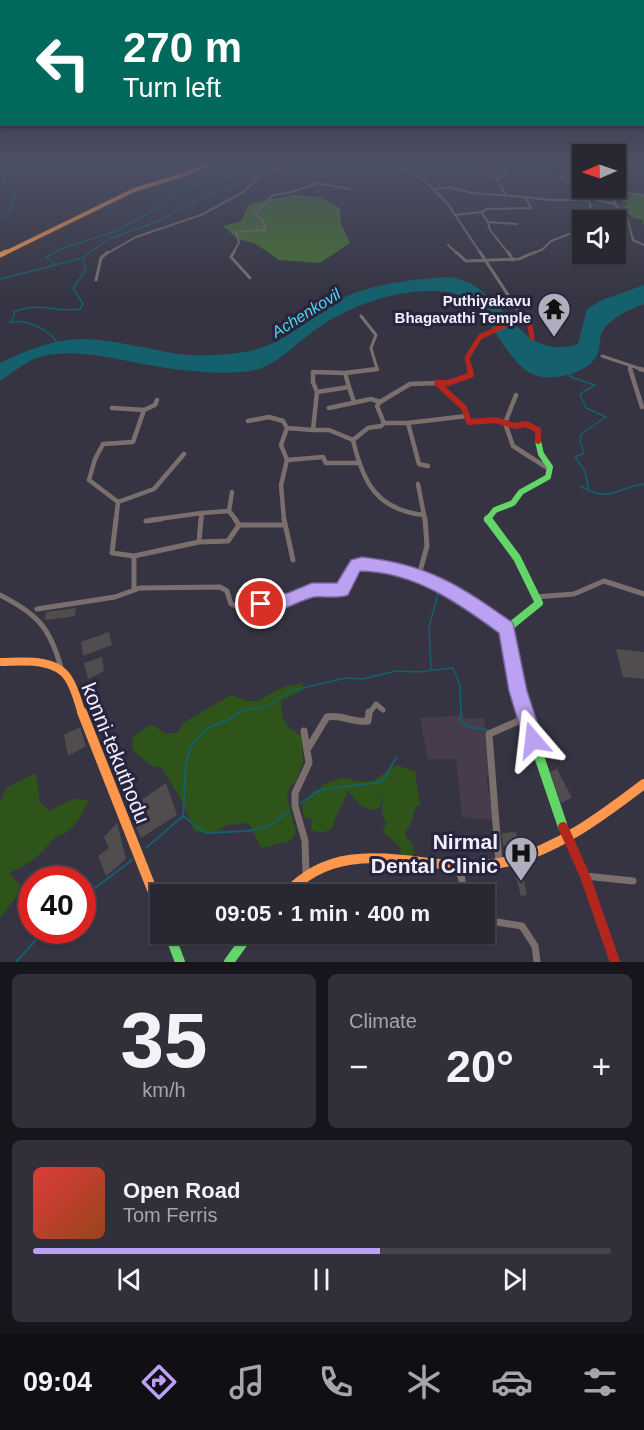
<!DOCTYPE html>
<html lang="en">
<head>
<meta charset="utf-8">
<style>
  body { margin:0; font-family:Arial,sans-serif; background:#302f3a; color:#f1f3f6; height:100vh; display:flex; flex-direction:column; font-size:22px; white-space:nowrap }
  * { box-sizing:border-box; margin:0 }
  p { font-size:20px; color:#a5a5ac }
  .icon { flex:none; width:33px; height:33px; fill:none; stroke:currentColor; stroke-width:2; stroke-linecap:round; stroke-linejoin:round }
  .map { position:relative; height:962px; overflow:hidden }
  .sheet { display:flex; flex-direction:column; gap:12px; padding:12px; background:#16151c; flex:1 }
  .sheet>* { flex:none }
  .guide { position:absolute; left:0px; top:0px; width:645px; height:126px; box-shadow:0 2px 4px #0004,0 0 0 2px #44444d; background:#00695c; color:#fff; overflow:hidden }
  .needle { width:39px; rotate:268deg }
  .tools { position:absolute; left:572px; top:144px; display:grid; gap:12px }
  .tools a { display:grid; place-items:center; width:54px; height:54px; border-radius:0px; background:#282732; box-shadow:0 2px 4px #0004,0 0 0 2px #44444d; font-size:30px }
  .speed { position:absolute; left:18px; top:866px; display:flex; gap:12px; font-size:30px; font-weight:700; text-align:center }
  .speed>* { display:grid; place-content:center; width:78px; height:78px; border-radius:50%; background:#282732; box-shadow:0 2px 4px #0004,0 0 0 2px #44444d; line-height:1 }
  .speed .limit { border:9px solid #d22; background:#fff; color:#111 }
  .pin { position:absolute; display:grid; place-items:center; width:51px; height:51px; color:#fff; margin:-26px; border:3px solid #fff; border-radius:50%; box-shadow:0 2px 6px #0007 }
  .me { position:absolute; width:66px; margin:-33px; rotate:343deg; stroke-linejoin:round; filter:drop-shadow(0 0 4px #0008) }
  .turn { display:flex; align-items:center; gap:21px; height:126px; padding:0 24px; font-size:27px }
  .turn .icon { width:78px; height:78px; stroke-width:2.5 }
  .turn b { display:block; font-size:42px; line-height:51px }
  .big { font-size:45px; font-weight:600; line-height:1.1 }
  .sheet .widget { flex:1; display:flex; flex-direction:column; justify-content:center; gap:9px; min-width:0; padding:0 21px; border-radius:9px; background:#302f3a }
  .sheet .dial { align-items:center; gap:0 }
  .dial b { font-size:78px; line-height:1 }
  .song { display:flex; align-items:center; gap:18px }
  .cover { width:72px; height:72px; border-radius:9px; background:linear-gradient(135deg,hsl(0 70% 55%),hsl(20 70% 35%)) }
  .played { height:6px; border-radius:3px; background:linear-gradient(90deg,#bca0f2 60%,#44444d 60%) }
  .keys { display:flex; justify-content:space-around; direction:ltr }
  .heat { display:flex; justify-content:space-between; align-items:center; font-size:33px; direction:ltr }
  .sheet .tiles { flex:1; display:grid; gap:12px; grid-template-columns:1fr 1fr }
  .widget:last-child { grid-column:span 2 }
  .trip { position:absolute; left:150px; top:884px; width:345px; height:60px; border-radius:0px; background:#282732; box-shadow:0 2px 4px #0004,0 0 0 2px #44444d; font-weight:600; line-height:60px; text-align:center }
  .tab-bar { display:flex; height:96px; justify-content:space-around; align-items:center; background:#101014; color:#a5a5ac }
  .tab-bar .icon { width:42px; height:42px }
  .tab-bar .selected { color:#bca0f2 }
  .tab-bar b { font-size:27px; color:#f1f3f6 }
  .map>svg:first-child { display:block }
  .commercial { fill:#463c4b }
  .green { fill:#2e541a }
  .forest { fill:#44712e }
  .water { fill:#14606d }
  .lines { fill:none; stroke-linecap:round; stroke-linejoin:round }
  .stream-far1 { stroke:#14606d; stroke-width:1.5 }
  .stream { stroke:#14606d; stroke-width:2 }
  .building { fill:#514c4e }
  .street-far4 { stroke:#7b6f6d; stroke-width:2 }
  .street-far3 { stroke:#7b6f6d; stroke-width:3 }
  .street-far2 { stroke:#7b6f6d; stroke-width:4.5 }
  .street-far1 { stroke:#7b6f6d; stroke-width:5 }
  .street { stroke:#7b6f6d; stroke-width:7 }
  .fast-far2 { stroke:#63d668; stroke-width:6 }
  .fast-far1 { stroke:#63d668; stroke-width:8 }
  .fast { stroke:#63d668; stroke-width:10 }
  .slow-far3 { stroke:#ff974d; stroke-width:4 }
  .slow-far2 { stroke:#ff974d; stroke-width:5 }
  .slow-far1 { stroke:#ff974d; stroke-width:8 }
  .slow { stroke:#ff974d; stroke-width:10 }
  .jam-far2 { stroke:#b3261e; stroke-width:5 }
  .jam-far1 { stroke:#b3261e; stroke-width:6 }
  .jam { stroke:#b3261e; stroke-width:10 }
  .route { fill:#bca0f2; stroke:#7a689d; stroke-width:1.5 }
  .labels { text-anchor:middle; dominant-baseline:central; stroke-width:6; stroke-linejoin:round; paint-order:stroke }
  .far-poi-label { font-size:15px; font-weight:bold; fill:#f0effd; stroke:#27243d; text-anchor:end }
  .far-water-label { font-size:16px; font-style:italic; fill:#4bdcf4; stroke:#27243d }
  .near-street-label { font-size:21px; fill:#f0effd; stroke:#27243d }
  .near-poi-label { font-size:21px; font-weight:bold; fill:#f0effd; stroke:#27243d; text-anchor:end }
</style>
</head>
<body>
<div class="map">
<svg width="644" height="962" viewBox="0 0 644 962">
  <rect width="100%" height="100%" fill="#363442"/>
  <path class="commercial" d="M464,715L465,719L484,718L491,775L486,777L494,820L462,818L456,759H428L420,718Z"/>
  <path class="green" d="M302,683L303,690L281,701C282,722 285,726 302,736L303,761L296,781L289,788L287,797L296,832L290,841L261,848L249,823L226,825L212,834L194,831L184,805L162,768L151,766L132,749L133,737L151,724L166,734L178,733L183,723L231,695L248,701H257L281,688Z
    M396,765L415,771L420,806H416L410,826L405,831L406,838L412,843L414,853L411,856H401L400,847L383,832L386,823L382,813L383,794L380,807L375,810L362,807L347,790C345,805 333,816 333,828L322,833L311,830L312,819L304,817L302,805L314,791L320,790L323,784L343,778L360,782L373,781Z
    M36,773L40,802L50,811L72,799L89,800C81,816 73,833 55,837C39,856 32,863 9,873L23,888L0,918V803L6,788Z"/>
  <path class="forest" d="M638,194L644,195V225L642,220L632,217L621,208L628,204L620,200L621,198Z
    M291,195L320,197L340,208L341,224L350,243L320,263L279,260L256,244L238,239L223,226L241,221L249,204Z"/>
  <path class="water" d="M453,277C458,279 465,281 470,283C509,305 525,361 578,344L587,309L602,300L644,285V304C630,309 606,320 601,335C599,341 600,348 598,353C591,371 562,379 543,377C503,373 493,298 448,292C401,286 349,305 312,332C295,345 276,365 255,370C225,377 168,369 138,363C104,357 67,347 34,359C23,364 11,374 0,381V363C26,350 57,338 87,339C118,341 148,349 178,354C201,357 227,355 250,351C282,345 310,318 337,301C367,284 419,278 453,277Z"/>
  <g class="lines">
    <path class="stream-far1" d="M0,218L12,211L15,194L4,182
      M55,264L46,257L66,247L117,231L159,207L175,191L234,175L257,163
      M0,279L82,258
      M10,322C27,319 49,329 58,344
      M9,323L14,317V312C39,301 55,313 80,309L83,304L73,288L86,270L83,260L85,256L109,239L163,219L187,204L238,184
      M568,373L571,377L594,385
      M580,486C614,504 612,488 644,484
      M589,491L585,471L575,457L584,453L580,441L581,434L606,417L586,408L580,394L595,385
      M431,669L429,628L440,586
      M239,714L242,710L266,707L289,691L346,678L362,679L396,671L417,672L453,668L460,685L461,714"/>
    <path class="stream" d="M461,712L460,721L469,727L488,730
      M301,803L320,790L382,782L396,758
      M183,816C187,784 177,751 207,729C218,722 230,722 240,712
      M146,848L183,816L206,833L248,831L267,827L289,812
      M82,898L132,860
      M16,962L45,930"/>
  </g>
  <path class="building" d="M76,608L75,616L45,620L46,612Z
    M109,632L112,645L83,656L81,642Z
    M616,649L644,652V679L623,677Z
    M102,657L104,671L88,679L84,663Z
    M80,727L86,746L68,756L64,735Z
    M557,769L572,798L561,803L550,772Z
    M166,783L177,815L141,838L132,818L130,808Z
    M117,823L126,859L106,876L98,856L109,848L104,837Z
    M516,832L519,845L503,846L502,833Z
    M521,868L527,895L521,896L514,869Z"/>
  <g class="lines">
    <path class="street-far4" d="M322,163L341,166L338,168
      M394,163L423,179L448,204L481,254
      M486,163L496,178
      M575,163L559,176L588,195L592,215L590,220
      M562,172L582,177
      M615,179H624
      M433,189L450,187L472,193L525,197
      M599,190L644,195
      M505,194L496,178L502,177L509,170
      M588,198L615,204L613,193
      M615,204L627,217L633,240L644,245
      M455,215L481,212
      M488,222L481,212L487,209L531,208L525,197L550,200H589
      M448,245L458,254
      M106,254L136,237L201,215L245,191L262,174L291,163
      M233,254L239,242L236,232L265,230L263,221L255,214L273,195L292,192L318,183L350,189
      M509,254L490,230L488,222L517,224
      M532,254L543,249L551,241L582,229"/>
    <path class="street-far3" d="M234,252L231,257L250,278
      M456,252L466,261L519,259L535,252
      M480,252L523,318
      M508,252L513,260
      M96,280L101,258L108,252
      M361,316L376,335L371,348L377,369L367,370
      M602,356L629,365
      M631,370L629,365L644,370"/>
    <path class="street-far2" d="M630,369L642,407
      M640,369L644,370
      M345,373L377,369
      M317,392L313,382V372L345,373L349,387
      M516,395L505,423L513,446L549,469
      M112,408L144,410
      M329,408L371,399L380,402
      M248,421L269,417L283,421L287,428L313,430
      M384,423L377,406L380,402L410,384L437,383
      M408,423L419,464L428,466
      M353,440L329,430H313L317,392L349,387L354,402
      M287,460L323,457L326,463H358
      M418,484L424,515
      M118,502L89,480L95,459L103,444L133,442L144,410L155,405L157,400
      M229,511L232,492
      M202,513L229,511L236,520
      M116,520L118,502L154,489L184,454
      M151,520L202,513L201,520
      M284,520L281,485L287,460L281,445L287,428
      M425,520L424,515C377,510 363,483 353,440L368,428L381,426L384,423H407L467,416"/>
    <path class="street-far1" d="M116,519L112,553L134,556
      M235,519L239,525
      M284,519L293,560
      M146,521L161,519
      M199,542L201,519
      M419,575L427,546L425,519
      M134,590V556L199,542L228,541L239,525H284
      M0,595C37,614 50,627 61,668
      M535,597L574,594L604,581L644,594
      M37,609L115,597L140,588L220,587L227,591L231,604L239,607L289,601L312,590H342L354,568C361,562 371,565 380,566C429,574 469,599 507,629
      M369,714L376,704L383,710"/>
    <path class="street" d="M304,731L309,763L295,793V806L305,841L306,874
      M307,750L327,717C341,714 353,723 368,721L369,712
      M499,863L489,734L525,718
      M452,866L461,876L465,894
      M585,876L633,881
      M484,920L522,926L535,946L537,962"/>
    <path class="fast-far2" d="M487,520L495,510L513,503L521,492L548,477L550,467L541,454L538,441"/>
    <path class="fast-far1" d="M488,519L517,558L539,603L507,629L511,664L525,714"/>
    <path class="fast" d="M524,712L563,827
      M169,933L180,962
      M229,962L250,933"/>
    <path class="slow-far3" d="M3,254L134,190L186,174L210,163"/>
    <path class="slow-far2" d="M0,255L6,252"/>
    <path class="slow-far1" d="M0,662C20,662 55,657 68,678C75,688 78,702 82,714"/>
    <path class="slow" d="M82,712L160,910
      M286,894C349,826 430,879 505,862C557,850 602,816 644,784"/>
    <path class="jam-far2" d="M470,370L467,358L480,337L528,314L532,338"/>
    <path class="jam-far1" d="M470,369L471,375L448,383H437L464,408L469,422L495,420L515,426L526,424L538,430V441"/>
    <path class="jam" d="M563,827L585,876L615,962"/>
  </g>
  <linearGradient id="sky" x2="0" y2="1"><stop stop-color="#1e1d24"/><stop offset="0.55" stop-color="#4c5065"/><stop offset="1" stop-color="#4c5065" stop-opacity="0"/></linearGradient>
  <rect width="644" height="297" fill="url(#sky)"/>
  <path class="route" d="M362,557C428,564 461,586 513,623L527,691L543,740L540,747L533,750L526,747L524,740L509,691L499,633C457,602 414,572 360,571L348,595C337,599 326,596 314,597C295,601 276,618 255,610L252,604L255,599L288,593L312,583H337L351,560Z"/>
  <defs>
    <g id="temple-pin" transform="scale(1.725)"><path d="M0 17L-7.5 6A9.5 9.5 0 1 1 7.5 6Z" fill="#afaebc" stroke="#27243d"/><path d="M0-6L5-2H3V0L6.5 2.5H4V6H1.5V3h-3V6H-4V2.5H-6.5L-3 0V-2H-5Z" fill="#111"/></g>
    <g id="hospital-pin" transform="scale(1.725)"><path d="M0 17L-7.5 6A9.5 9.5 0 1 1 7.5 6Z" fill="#afaebc" stroke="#27243d"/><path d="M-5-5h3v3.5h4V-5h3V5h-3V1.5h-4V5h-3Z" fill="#111"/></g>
  </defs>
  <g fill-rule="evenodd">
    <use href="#temple-pin" x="554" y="309"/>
    <use href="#hospital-pin" x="521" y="853"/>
  </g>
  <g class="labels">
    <g class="far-poi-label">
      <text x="531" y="300">Puthiyakavu<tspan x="531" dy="17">Bhagavathi Temple</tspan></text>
    </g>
    <g class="far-water-label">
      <text transform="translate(306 313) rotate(-32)">Achenkovil</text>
    </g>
    <g class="near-street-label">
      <text transform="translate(116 753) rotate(68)">konni-tekuthodu</text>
    </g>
    <g class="near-poi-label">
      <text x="498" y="841">Nirmal<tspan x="498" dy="24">Dental Clinic</tspan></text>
    </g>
  </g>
</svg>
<div class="tools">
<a><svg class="needle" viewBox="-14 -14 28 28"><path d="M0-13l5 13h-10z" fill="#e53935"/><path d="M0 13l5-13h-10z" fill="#a5a5ac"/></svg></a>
<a><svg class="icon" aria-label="sound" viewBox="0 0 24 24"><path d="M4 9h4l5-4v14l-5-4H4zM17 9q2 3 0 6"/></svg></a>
</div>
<div class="speed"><div class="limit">40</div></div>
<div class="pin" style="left:261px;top:604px;background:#d93025"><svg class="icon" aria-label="arrive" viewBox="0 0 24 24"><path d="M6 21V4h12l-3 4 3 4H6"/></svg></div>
<svg class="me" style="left:533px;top:740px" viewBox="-20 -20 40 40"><path d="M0-17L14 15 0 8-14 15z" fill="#bca0f2" stroke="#fff" stroke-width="4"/></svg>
<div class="trip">09:05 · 1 min · 400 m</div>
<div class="guide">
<div class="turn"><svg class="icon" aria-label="left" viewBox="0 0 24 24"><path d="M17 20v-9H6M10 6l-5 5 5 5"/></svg><div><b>270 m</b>Turn left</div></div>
</div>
</div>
<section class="sheet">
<div class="tiles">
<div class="widget dial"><b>35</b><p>km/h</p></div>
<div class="widget"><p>Climate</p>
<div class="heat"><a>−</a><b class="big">20°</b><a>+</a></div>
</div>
<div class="widget">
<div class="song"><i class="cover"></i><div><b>Open Road</b><p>Tom Ferris</p></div></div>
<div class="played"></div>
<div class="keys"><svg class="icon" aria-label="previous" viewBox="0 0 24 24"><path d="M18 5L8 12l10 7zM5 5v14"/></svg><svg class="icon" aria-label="pause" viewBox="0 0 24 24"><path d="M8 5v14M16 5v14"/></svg><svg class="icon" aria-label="next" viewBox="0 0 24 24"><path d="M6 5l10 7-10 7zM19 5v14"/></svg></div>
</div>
</div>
</section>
<nav class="tab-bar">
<b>09:04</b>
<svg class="icon selected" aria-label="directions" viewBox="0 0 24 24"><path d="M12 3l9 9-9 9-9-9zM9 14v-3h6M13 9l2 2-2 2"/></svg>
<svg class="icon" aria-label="music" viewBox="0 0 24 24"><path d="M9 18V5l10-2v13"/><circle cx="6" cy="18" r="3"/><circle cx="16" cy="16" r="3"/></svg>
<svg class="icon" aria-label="phone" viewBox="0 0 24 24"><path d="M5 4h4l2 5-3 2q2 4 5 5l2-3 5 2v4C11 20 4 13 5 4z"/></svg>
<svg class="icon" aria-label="climate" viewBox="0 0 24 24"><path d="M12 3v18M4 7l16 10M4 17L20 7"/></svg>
<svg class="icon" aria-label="car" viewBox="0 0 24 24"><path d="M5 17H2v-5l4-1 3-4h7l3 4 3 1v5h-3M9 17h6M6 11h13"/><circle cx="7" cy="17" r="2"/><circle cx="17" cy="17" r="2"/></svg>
<svg class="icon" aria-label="filters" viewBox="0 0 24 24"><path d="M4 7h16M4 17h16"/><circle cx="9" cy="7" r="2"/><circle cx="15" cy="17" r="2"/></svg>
</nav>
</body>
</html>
